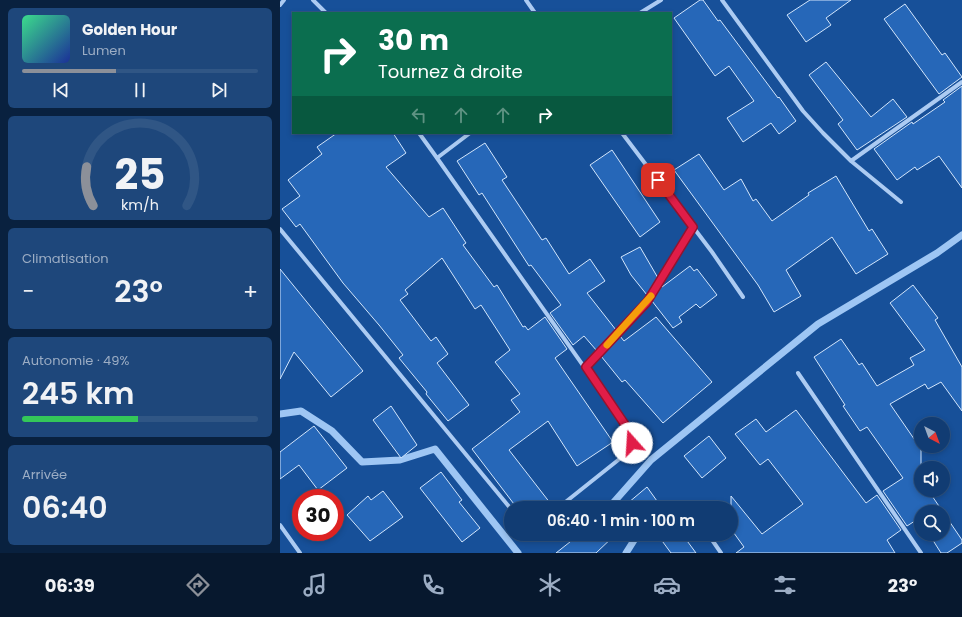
<!DOCTYPE html>
<html lang="fr">
<head>
<meta charset="utf-8">
<style>
  body { margin:0; font-family:Poppins,sans-serif; background:#1e477b; color:#f1f3f6; height:100vh; display:flex; flex-direction:column; font-size:15px; white-space:nowrap }
  * { box-sizing:border-box; margin:0 }
  p { font-size:13px; color:#9cadc4 }
  .icon { flex:none; width:22px; height:22px; fill:none; stroke:currentColor; stroke-width:2; stroke-linecap:round; stroke-linejoin:round }
  .map { position:relative; flex:1; overflow:hidden }
  .sheet { display:flex; flex-direction:column; gap:8px; padding:8px; background:#09213f; width:280px }
  .sheet>* { flex:none }
  .hud { position:absolute; left:12px; top:12px; width:380px; height:122px; border-radius:0px; box-shadow:0 2px 6px #0003,0 0 0 1px #305685; background:#0b6e4f; color:#fff; overflow:hidden }
  .needle { width:26px; rotate:139deg }
  .controls { position:absolute; left:634px; top:417px; display:grid; gap:8px }
  .controls a { display:grid; place-items:center; width:36px; height:36px; border-radius:50%; background:#113c73; box-shadow:0 2px 6px #0003,0 0 0 1px #305685; font-size:20px }
  .speed { position:absolute; left:12px; top:489px; display:flex; gap:8px; font-size:20px; font-weight:700; text-align:center }
  .speed>* { display:grid; place-content:center; width:52px; height:52px; border-radius:50%; background:#113c73; box-shadow:0 2px 6px #0003,0 0 0 1px #305685; line-height:1 }
  .speed .limit { border:6px solid #d22; background:#fff; color:#111 }
  .pin { position:absolute; display:grid; place-items:center; width:34px; height:34px; color:#fff; margin:-17px; border-radius:8px; box-shadow:0 2px 6px #0006 }
  .me { position:absolute; width:44px; margin:-22px; rotate:341deg; stroke-linejoin:round; filter:drop-shadow(0 0 3px #0008) }
  .turn { display:flex; align-items:center; gap:14px; height:84px; padding:0 20px; font-size:18px }
  .turn .icon { width:52px; height:52px; stroke-width:2.5 }
  .turn b { display:block; font-size:28px; line-height:34px }
  .lanes { display:flex; align-items:center; height:38px; padding:0 20px; background:#0003; justify-content:center; gap:20px; direction:ltr }
  .lanes .off { opacity:.35 }
  .big { font-size:30px; font-weight:600; line-height:1.1 }
  .sheet .card { flex:1; display:flex; flex-direction:column; justify-content:center; gap:6px; min-width:0; padding:0 14px; border-radius:6px; background:#1e477b }
  .sheet .dial { align-items:center; gap:0 }
  .dial svg { height:104px; overflow:visible; fill:none; stroke:#305685; stroke-width:7; stroke-linecap:round; text-anchor:middle }
  .dial text { fill:#f1f3f6; stroke:none }
  .song { display:flex; align-items:center; gap:12px }
  .cover { width:48px; height:48px; border-radius:6px; background:linear-gradient(135deg,hsl(150 70% 55%),hsl(230 70% 35%)) }
  .played { height:4px; border-radius:2px; background:linear-gradient(90deg,#8c9099 40%,#305685 40%) }
  .keys { display:flex; justify-content:space-around; direction:ltr }
  .heat { display:flex; justify-content:space-between; align-items:center; font-size:22px; direction:ltr }
  .charge { height:6px; border-radius:3px; background:linear-gradient(90deg,#34c759 49%,#305685 0) }
  .trip { position:absolute; left:224px; top:501px; width:234px; height:40px; border-radius:20px; background:#113c73; box-shadow:0 2px 6px #0003,0 0 0 1px #305685; font-weight:600; line-height:40px; text-align:center }
  .tabs { display:flex; height:64px; justify-content:space-around; align-items:center; background:#07182e; color:#9cadc4 }
  .tabs .icon { width:28px; height:28px }
  .tabs .active { color:#8c9099 }
  .tabs b { font-size:18px; color:#f1f3f6 }
  main { display:flex; flex:1; min-height:0 }
  .map>svg:first-child { display:block }
  .lines { fill:none; stroke-linecap:round; stroke-linejoin:round }
  .stream { stroke:#9ec6f4; stroke-width:7 }
  .building { fill:#2667b8; stroke:#d3e6fc }
  .minor { stroke:#accbf2; stroke-width:4 }
  .route-casing { stroke:#92132f; stroke-width:10 }
  .route { stroke:#e11d48; stroke-width:7 }
  .slow { stroke:#f59e0b; stroke-width:7 }
</style>
</head>
<body>
<main>
<section class="sheet">
<div class="card">
<div class="song"><i class="cover"></i><div><b>Golden Hour</b><p>Lumen</p></div></div>
<div class="played"></div>
<div class="keys"><svg class="icon" aria-label="previous" viewBox="0 0 24 24"><path d="M18 5L8 12l10 7zM5 5v14"/></svg><svg class="icon" aria-label="pause" viewBox="0 0 24 24"><path d="M8 5v14M16 5v14"/></svg><svg class="icon" aria-label="next" viewBox="0 0 24 24"><path d="M6 5l10 7-10 7zM19 5v14"/></svg></div>
</div>
<div class="card dial"><svg viewBox="0 0 100 80">
<path d="M14 69A42 42 0 1 1 86 69"/>
<path d="M14 69A42 42 0 0 1 9 39" stroke="#8c9099"/>
<text x="50" y="56" font-size="32" font-weight="700">25</text>
<text x="50" y="72" font-size="11">km/h</text>
</svg></div>
<div class="card"><p>Climatisation</p>
<div class="heat"><a>−</a><b class="big">23°</b><a>+</a></div>
</div>
<div class="card"><p>Autonomie · 49%</p><b class="big">245 km</b><div class="charge"></div></div>
<div class="card"><p>Arrivée</p><b class="big">06:40</b></div>
</section>
<div class="map">
<svg width="682" height="553" viewBox="0 0 682 553">
  <rect width="100%" height="100%" fill="#175099"/>
  <g class="lines">
    <path class="stream" d="M0,414L21,411L52,431L82,462L120,460L155,449L238,553
      M337,508L333,503L371,460L538,324L657,253L682,235
      M346,553L358,534"/>
  </g>
  <path class="building" d="M420,0H423L438,21L440,20L498,98L499,97L516,121L499,134L491,123L463,142L447,118L474,101L449,66L435,76L394,18Z
    M530,0H571L546,18L551,25L526,42L507,15Z
    M625,4L662,55L665,53L682,77L659,94L604,19Z
    M546,62L591,117L613,99L627,117L577,150L558,124L563,120L529,75Z
    M682,86V188L659,156L637,170L635,167L617,180L594,149L632,122L633,124L665,102L663,100Z
    M57,133H113L126,153L106,167L149,217L163,208L186,243L183,245L214,287L217,285L243,327L245,326L248,330L265,317L287,349L275,358L333,442L297,466L268,421L229,450L274,508H237L192,449L240,412L231,400L240,394L215,362L230,350L201,305L195,309L162,258L125,290L128,294L120,300L151,341L156,337L168,354L157,363L189,405L168,421L146,394L147,392L119,358L123,355L99,325L63,283L20,224L16,227L2,209L20,196L8,180L42,154L37,147Z
    M205,143L227,177L222,180L262,240L266,238L289,274L310,259L325,281L307,293L336,330L317,351L304,336L293,345L270,313L281,305L251,265L249,266L202,193L199,195L177,161Z
    M332,150L380,222L360,237L310,165Z
    M419,154L444,190L461,179L473,201L476,199L492,221L529,195L528,193L556,176L589,231L592,229L608,254L576,274L552,237L506,270L521,296L494,312L478,285L394,170Z
    M360,247L378,278L367,295L351,275L341,257Z
    M410,266L414,271L417,269L437,295L420,308L416,304L399,317L402,322L393,328L372,301L381,285L382,287Z
    M0,269L83,371L51,397L14,352L0,379Z
    M633,285L658,318L655,320L682,367V411L661,382L648,389L645,384L610,404L641,449V490H648L663,512H641V523L638,519L627,526L603,491L623,478L587,427L580,431L563,406L565,405L534,357L561,339L579,365L582,363L597,386L634,365L630,358L645,350L610,303Z
    M376,317L432,382L383,423L345,380L342,382L321,356L340,336L344,341Z
    M111,406L137,445L121,458L93,420Z
    M516,410L586,503L597,495L621,530L607,540L615,553H456L464,547L451,529V496L482,534L523,504L488,459L480,465L455,434L476,419L486,432Z
    M34,426L67,468L38,490L19,465L0,479V452Z
    M429,436L446,458L422,478L404,456Z
    M161,472L182,500L179,502L200,528L182,542L140,488Z
    M367,487L382,508H342Z
    M103,491L123,517L90,541L67,515L88,496L91,500Z
    M663,512L682,540V543L667,553H661L649,534H663Z
    M300,534H336L316,553H276Z
    M361,534H376L367,541Z
    M377,534H402L416,553H391Z"/>
  <g class="lines">
    <path class="minor" d="M33,0L46,13
      M246,0L255,13
      M442,0L523,111L543,133L571,161L621,202
      M0,5L4,0
      M360,13L381,0
      M139,133L157,158
      M190,133L157,158L352,435V443L347,453L278,508
      M342,133L432,252L463,297
      M571,161L682,82
      M0,229L231,509
      M306,367L367,302L413,227
      M518,373L641,553
      M0,525L20,553
      M428,534L441,553"/>
  </g>
  <g class="lines">
    <g class="route-casing">
      <path id="route" d="M352,443V435L306,367L367,302L413,227L378,180"/>
    </g>
    <use href="#route" class="route"/>
    <path class="slow" d="M327,345L371,296"/>
  </g>
</svg>
<div class="controls">
<a><svg class="needle" viewBox="-14 -14 28 28"><path d="M0-13l5 13h-10z" fill="#e53935"/><path d="M0 13l5-13h-10z" fill="#9cadc4"/></svg></a>
<a><svg class="icon" aria-label="sound" viewBox="0 0 24 24"><path d="M4 9h4l5-4v14l-5-4H4zM17 9q2 3 0 6"/></svg></a>
<a><svg class="icon" aria-label="search" viewBox="0 0 24 24"><circle cx="10" cy="10" r="6"/><path d="M15 15l6 6"/></svg></a>
</div>
<div class="speed"><div class="limit">30</div></div>
<div class="pin" style="left:378px;top:180px;background:#d93025"><svg class="icon" aria-label="arrive" viewBox="0 0 24 24"><path d="M6 21V4h12l-3 4 3 4H6"/></svg></div>
<svg class="me" style="left:352px;top:443px" viewBox="-20 -20 40 40"><circle r="19" fill="#fff"/><path d="M0-13L10 11 0 6-10 11z" fill="#e11d48"/></svg>
<div class="trip">06:40 · 1 min · 100 m</div>
<div class="hud">
<div class="turn"><svg class="icon" aria-label="right" viewBox="0 0 24 24"><path d="M7 20v-9h11M14 6l5 5-5 5"/></svg><div><b>30 m</b>Tournez à droite</div></div>
<div class="lanes"><svg class="icon off" aria-label="left" viewBox="0 0 24 24"><path d="M17 20v-9H6M10 6l-5 5 5 5"/></svg><svg class="icon off" aria-label="ahead" viewBox="0 0 24 24"><path d="M12 20V5M6 11l6-6 6 6"/></svg><svg class="icon off" aria-label="ahead" viewBox="0 0 24 24"><path d="M12 20V5M6 11l6-6 6 6"/></svg><svg class="icon" aria-label="right" viewBox="0 0 24 24"><path d="M7 20v-9h11M14 6l5 5-5 5"/></svg></div>
</div>
</div>
</main>
<nav class="tabs">
<b>06:39</b>
<svg class="icon active" aria-label="directions" viewBox="0 0 24 24"><path d="M12 3l9 9-9 9-9-9zM9 14v-3h6M13 9l2 2-2 2"/></svg>
<svg class="icon" aria-label="music" viewBox="0 0 24 24"><path d="M9 18V5l10-2v13"/><circle cx="6" cy="18" r="3"/><circle cx="16" cy="16" r="3"/></svg>
<svg class="icon" aria-label="phone" viewBox="0 0 24 24"><path d="M5 4h4l2 5-3 2q2 4 5 5l2-3 5 2v4C11 20 4 13 5 4z"/></svg>
<svg class="icon" aria-label="climate" viewBox="0 0 24 24"><path d="M12 3v18M4 7l16 10M4 17L20 7"/></svg>
<svg class="icon" aria-label="car" viewBox="0 0 24 24"><path d="M5 17H2v-5l4-1 3-4h7l3 4 3 1v5h-3M9 17h6M6 11h13"/><circle cx="7" cy="17" r="2"/><circle cx="17" cy="17" r="2"/></svg>
<svg class="icon" aria-label="filters" viewBox="0 0 24 24"><path d="M4 7h16M4 17h16"/><circle cx="9" cy="7" r="2"/><circle cx="15" cy="17" r="2"/></svg>
<b>23°</b>
</nav>
</body>
</html>
